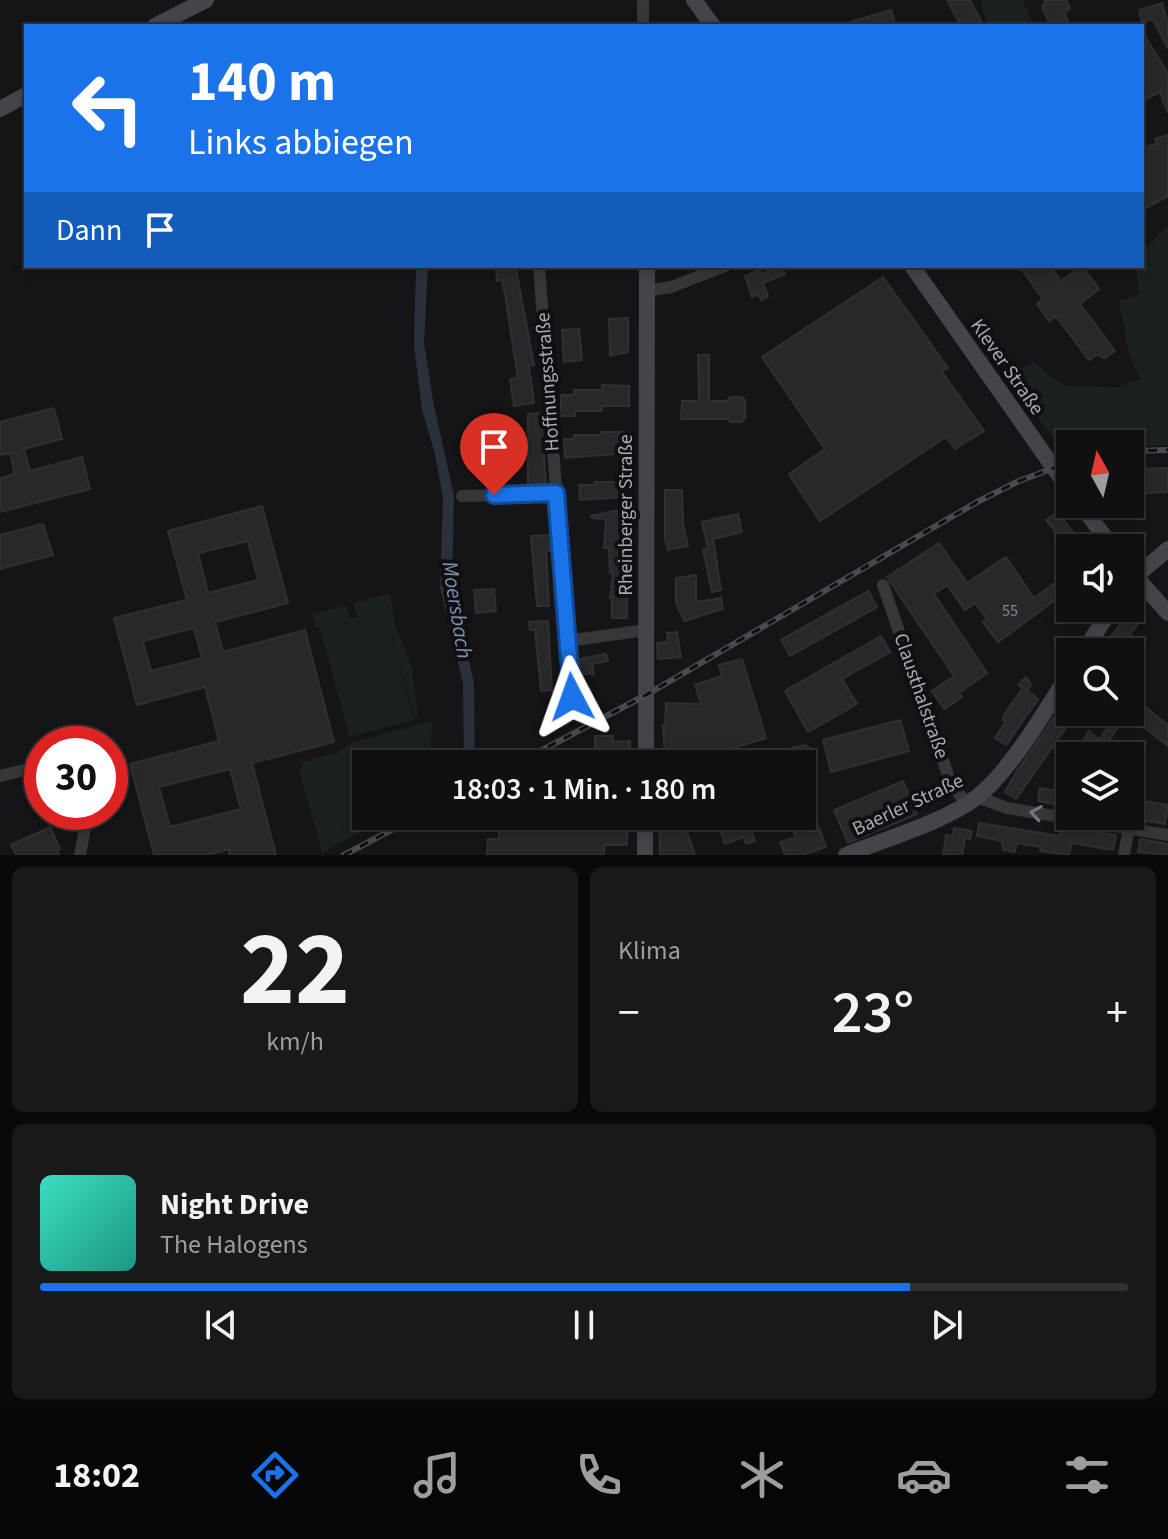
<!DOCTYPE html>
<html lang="de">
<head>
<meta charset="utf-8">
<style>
  body { margin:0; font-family:"Source Sans 3",sans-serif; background:#19191a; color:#f1f3f6; height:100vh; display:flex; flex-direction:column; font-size:30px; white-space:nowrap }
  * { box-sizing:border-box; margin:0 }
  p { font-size:26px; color:#9c9d9f }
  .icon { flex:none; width:44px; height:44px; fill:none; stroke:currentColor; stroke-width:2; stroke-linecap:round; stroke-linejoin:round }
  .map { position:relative; height:855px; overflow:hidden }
  .side { display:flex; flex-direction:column; gap:12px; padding:12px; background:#090909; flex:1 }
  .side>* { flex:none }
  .banner { position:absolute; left:24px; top:24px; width:1120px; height:244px; border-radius:0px; box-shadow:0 4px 12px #0003,0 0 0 2px #303031; background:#1a73e8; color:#fff; overflow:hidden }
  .needle { width:52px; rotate:352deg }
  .tools { position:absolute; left:1056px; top:430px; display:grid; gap:16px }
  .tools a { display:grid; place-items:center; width:88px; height:88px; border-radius:0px; background:#101011; box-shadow:0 4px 12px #0003,0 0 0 2px #303031; font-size:40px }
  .speed { position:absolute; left:24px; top:726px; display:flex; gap:16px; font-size:40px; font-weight:700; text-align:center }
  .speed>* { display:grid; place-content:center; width:104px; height:104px; border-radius:50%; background:#101011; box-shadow:0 4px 12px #0003,0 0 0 2px #303031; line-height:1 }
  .speed .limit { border:12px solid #d22; background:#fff; color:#111 }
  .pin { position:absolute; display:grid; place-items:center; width:68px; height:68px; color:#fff; margin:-82px -34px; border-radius:50% 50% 50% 0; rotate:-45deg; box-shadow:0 0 8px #0007 }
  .pin .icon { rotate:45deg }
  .me { position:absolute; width:88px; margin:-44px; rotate:356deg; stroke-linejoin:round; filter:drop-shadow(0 0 6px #0008) }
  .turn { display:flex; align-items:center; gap:28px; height:168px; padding:0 32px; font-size:36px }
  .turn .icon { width:104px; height:104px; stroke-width:2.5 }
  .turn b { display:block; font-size:56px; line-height:68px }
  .then { display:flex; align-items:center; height:76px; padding:0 32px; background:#0003; gap:16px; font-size:30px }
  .big { font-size:60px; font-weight:600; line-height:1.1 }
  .side .tile { flex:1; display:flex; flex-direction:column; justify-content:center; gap:12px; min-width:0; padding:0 28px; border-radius:12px; background:#19191a }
  .side .dial { align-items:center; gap:0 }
  .dial b { font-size:104px; line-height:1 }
  .song { display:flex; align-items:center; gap:24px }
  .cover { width:96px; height:96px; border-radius:12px; background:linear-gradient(135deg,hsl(170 70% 55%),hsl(170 70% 35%)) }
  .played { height:8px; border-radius:4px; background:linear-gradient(90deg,#1a73e8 80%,#303031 80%) }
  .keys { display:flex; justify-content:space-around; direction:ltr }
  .heat { display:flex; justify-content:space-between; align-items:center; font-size:44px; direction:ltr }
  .side .tiles { flex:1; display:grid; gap:12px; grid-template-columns:1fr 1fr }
  .tile:last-child { grid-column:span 2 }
  .trip { position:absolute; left:352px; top:750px; width:464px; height:80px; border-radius:0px; background:#101011; box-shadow:0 4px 12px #0003,0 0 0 2px #303031; font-weight:600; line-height:80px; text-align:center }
  .menu { display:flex; height:128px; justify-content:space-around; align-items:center; background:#060607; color:#9c9d9f }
  .menu .icon { width:56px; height:56px }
  .menu .selected { color:#1a73e8 }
  .menu b { font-size:36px; color:#f1f3f6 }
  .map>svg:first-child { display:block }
  .green { fill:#1b211d }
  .water { fill:#2b313a }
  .building { fill:#28282b; stroke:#302f33; stroke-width:2; fill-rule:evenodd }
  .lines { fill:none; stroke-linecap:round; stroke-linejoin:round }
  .street { stroke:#36363b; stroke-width:12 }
  .secondary { stroke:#44444b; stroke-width:16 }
  .rail-casing { stroke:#494950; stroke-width:6 }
  .rail { stroke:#101012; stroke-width:3; stroke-dasharray:9; stroke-linecap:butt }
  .oneway { stroke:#74757f }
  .route-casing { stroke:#114b97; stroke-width:20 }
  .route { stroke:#1a73e8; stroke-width:14 }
  .labels { text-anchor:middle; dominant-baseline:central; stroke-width:8; stroke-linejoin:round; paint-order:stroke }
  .number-label { font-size:16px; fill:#868892 }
  .street-label { font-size:20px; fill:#a7a9b6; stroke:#101012 }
  .water-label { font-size:22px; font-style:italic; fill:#7f8fb0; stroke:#101012 }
</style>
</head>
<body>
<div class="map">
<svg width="1168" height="855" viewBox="0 0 1168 855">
  <rect width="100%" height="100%" fill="#151517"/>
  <path class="green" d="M982,0H1023L1034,26H990L981,8Z
    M1168,226V445L1130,447V444H1070V459H1067L1009,375L1033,362L1064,386L1119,387L1140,379L1129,355L1119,301L1139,294L1136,266H1142V250Z
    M390,594L395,624L412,668L418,716L415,719L385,610L414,720L349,737L320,627L315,628L312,614L346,605L350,619L357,617L353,603Z
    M432,721L430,764H366V816H390L322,853L300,772L303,762L337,753L350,743Z"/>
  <path class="water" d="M416,266H428L424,343L434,406L454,495L452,587L474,683L475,764H464L463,683L440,588L443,498L435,454L422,410L414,344Z"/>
  <path class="building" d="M947,0H970L984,26H961Z
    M1044,0H1066L1070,9L1064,12L1070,26H1050L1042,6L1046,4Z
    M1162,3L1168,24V49L1153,19L1142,22L1139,10Z
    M891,10L896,26H844V24Z
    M1142,31L1168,74V113L1160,92L1142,101Z
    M1168,135V196L1142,210V147L1157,144L1155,139Z
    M782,266L785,274L763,283L768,296L762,300L758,294L752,297L745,276L759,270L761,274Z
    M1019,266H1050L1061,281L1082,266L1099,289L1080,304L1115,351L1104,358L1097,354L1089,360L1056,316L1049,321L1037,304L1043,299Z
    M516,269L534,365L529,366L534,403L514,406L510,379L518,378L505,294L502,280L497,281L496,271Z
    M883,277L948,368L942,372L984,431L955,449L946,437L820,521L789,474L825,449L762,357Z
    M628,318V352L610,356L609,319Z
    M579,329L582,360L564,362L562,330Z
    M698,355H709V401H726L731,397H741L745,400V418L741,422H731L728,419H681L682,401H699Z
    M602,385L629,386V406H602V411H575V416H561V395H574V390H602Z
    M54,408L62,439L24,449L30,471L82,457L90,489L0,512V478L15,474L10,453L0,455V422Z
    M541,413L546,484L528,485V414Z
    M601,432H628V453L565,458L564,439H574V435H601Z
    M1168,468V492L1132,494L1131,469Z
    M595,482H623V497L580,500L579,485H595Z
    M665,490H682L683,525L688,546L668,550L665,538Z
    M262,506L288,603L215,622L223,652L305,630L334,742L252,763L276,855H229V849L207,855H154L130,764L219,741L205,687L137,705L114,618L187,600L168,531ZM248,541L258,580L208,593L198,553ZM194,628L202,658L151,671L143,641ZM230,769L241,809L170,827L159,787Z
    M619,510V527H626V553H622V572H627V618H612V598H610L613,573H610L609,548H604L606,519L592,518L591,516Z
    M1057,512L1083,544L1078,548H1069L1046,520Z
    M738,514L742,532L713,539L721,590L712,592L703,549H708L702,522Z
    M43,524L53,555L0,569V535Z
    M550,535L551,551H546L549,606H537L531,536Z
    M939,543L967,583L1006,557L1034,598L1070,572V589L998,642L983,622L987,619L975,603L965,610L947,585L934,594L987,673L959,693L962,697L944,709L932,691L954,676L887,577Z
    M696,575V602L721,598L723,609L684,621L676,603V578Z
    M494,589L496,611L476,613L474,590Z
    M868,591L877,607L790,656L781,640Z
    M1125,617L1137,625L1130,635L1133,637L1122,652H1100Z
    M548,621L552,690L541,691L535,630H530L529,622Z
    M677,632L681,657L658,659L657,643L668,642L667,633Z
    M881,636L890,652L842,679L857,704L808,732L785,691Z
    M606,654L608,661L592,664L594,674H582L579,659Z
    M742,659L766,738L708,756H665L663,725H665L666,703L701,704L695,685L722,676L719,665Z
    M1026,677L1031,685L1027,691L1038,699L1006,745L995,738L1006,721L1003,720L1004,715L1023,688L1018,685Z
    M1070,694V712H1077L1016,799L1005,792L1017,771Z
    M1138,701L1168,725V746L1130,716V711Z
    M1118,712H1129L1100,753L1084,738L1089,731L1099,740Z
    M900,720L909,751L831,772L823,740Z
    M595,736H613V742L630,741V764H595Z
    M804,745L816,751L802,778V764H790L787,755L791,748Z
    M903,781L917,814L848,843L834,810Z
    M1040,788L1070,793V808L1038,801Z
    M802,799L812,824L817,822L826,847L802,855H785L780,842L796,837L786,816H802Z
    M1130,799L1168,805L1165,824L1130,818Z
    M499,816H628L627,845H604V855H487L488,839H499Z
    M659,816H680V829H686L695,855H660Z
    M715,816H727L729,821L746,816L755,841L746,844L744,837L725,844Z
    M979,823L1060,836L1061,826L1116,835L1113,850L1072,843L1069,855L1040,851L1041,847L1017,843L1015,852L1003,850L1002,841L977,836Z
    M50,827L60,849L57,851L59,855H16L11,845Z
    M954,828L972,831L970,839L965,838L962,855H943L946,835L953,836Z
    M1140,839L1168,844V855L1138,852Z"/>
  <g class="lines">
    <path class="street" d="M643,0V26
      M539,266L572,697
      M646,291L671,287L725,266
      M462,496L556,493
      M883,585L948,775L957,792L968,803
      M567,641L646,630
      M0,776L42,766
      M977,797L1007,808L1168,835
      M80,855L88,812
      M1124,855L1129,828"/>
    <path class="secondary" d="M694,0L713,26
      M155,26L206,0
      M0,109L26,95
      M912,266L1070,491
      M1080,504L1113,548
      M1130,570L1168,613
      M1130,581L1168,549
      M1083,652L1112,608
      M646,764L647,266
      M645,855V816
      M846,855C884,839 945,822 977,797C1011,770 1046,710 1070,672"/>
    <g class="rail-casing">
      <path id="rail" d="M1130,451L1168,450
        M516,764L646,695L977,502L1019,481L1070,462
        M344,855L418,816"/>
    </g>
    <use href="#rail" class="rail"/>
  </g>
  <defs><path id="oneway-chevron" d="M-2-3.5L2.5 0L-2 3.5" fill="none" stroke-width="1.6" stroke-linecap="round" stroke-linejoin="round" transform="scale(2)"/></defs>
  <use class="oneway" href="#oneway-chevron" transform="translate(1036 813) rotate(-171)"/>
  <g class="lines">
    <g class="route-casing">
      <path id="route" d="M494,495L556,493L572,697"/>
    </g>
    <use href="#route" class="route"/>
  </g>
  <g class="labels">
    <g class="number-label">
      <text x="1010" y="611">55</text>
    </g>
    <g class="street-label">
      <text transform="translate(1007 367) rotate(55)">Klever Straße</text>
      <text transform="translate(548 382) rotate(-94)">Hoffnungsstraße</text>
      <text transform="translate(626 515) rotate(-90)">Rheinberger Straße</text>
      <text transform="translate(921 696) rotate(71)">Clausthalstraße</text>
      <text transform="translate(908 805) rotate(-25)">Baerler Straße</text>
    </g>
    <g class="water-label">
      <text transform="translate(457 610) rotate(81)">Moersbach</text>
    </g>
  </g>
</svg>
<div class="tools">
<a><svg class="needle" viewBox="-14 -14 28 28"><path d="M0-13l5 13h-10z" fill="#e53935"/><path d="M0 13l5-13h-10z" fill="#9c9d9f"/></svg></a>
<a><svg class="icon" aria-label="sound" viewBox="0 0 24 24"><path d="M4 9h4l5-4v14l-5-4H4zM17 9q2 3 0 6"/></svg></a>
<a><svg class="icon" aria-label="search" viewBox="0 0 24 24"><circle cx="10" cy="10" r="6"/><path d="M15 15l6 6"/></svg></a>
<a><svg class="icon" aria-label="layers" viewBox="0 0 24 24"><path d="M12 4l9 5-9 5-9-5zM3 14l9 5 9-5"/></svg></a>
</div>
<div class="speed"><div class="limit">30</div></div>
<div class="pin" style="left:494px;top:495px;background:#d93025"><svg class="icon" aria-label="arrive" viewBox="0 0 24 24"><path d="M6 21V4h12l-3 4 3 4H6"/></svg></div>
<svg class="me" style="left:572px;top:697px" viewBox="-20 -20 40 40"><path d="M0-17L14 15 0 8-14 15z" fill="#1a73e8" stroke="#fff" stroke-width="4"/></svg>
<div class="trip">18:03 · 1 Min. · 180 m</div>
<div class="banner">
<div class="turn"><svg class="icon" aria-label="left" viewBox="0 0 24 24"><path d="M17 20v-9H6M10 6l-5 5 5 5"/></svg><div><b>140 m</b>Links abbiegen</div></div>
<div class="then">Dann<svg class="icon" aria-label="arrive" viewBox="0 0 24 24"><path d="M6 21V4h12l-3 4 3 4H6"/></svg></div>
</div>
</div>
<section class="side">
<div class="tiles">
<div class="tile dial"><b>22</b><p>km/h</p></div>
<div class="tile"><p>Klima</p>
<div class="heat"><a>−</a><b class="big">23°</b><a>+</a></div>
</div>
<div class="tile">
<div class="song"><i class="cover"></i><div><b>Night Drive</b><p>The Halogens</p></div></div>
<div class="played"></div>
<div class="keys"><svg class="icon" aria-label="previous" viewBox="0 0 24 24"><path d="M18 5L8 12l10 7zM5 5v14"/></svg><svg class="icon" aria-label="pause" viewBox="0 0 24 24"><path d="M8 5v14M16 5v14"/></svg><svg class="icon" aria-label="next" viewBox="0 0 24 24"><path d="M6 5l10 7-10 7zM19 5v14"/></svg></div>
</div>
</div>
</section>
<nav class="menu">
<b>18:02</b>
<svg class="icon selected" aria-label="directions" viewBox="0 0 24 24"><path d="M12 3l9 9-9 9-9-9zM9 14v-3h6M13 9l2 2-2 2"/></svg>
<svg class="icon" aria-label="music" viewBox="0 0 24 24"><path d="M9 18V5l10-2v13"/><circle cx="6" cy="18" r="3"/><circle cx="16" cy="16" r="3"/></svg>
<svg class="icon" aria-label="phone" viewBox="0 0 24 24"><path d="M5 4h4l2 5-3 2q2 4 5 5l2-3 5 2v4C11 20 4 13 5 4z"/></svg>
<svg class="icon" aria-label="climate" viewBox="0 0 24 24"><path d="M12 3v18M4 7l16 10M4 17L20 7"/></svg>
<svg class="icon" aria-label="car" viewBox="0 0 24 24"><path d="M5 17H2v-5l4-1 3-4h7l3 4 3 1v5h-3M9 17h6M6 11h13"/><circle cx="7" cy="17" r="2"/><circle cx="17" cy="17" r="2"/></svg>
<svg class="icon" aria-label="filters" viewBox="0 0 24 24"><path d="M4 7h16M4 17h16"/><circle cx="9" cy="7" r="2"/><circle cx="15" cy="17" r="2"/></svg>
</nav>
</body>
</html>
